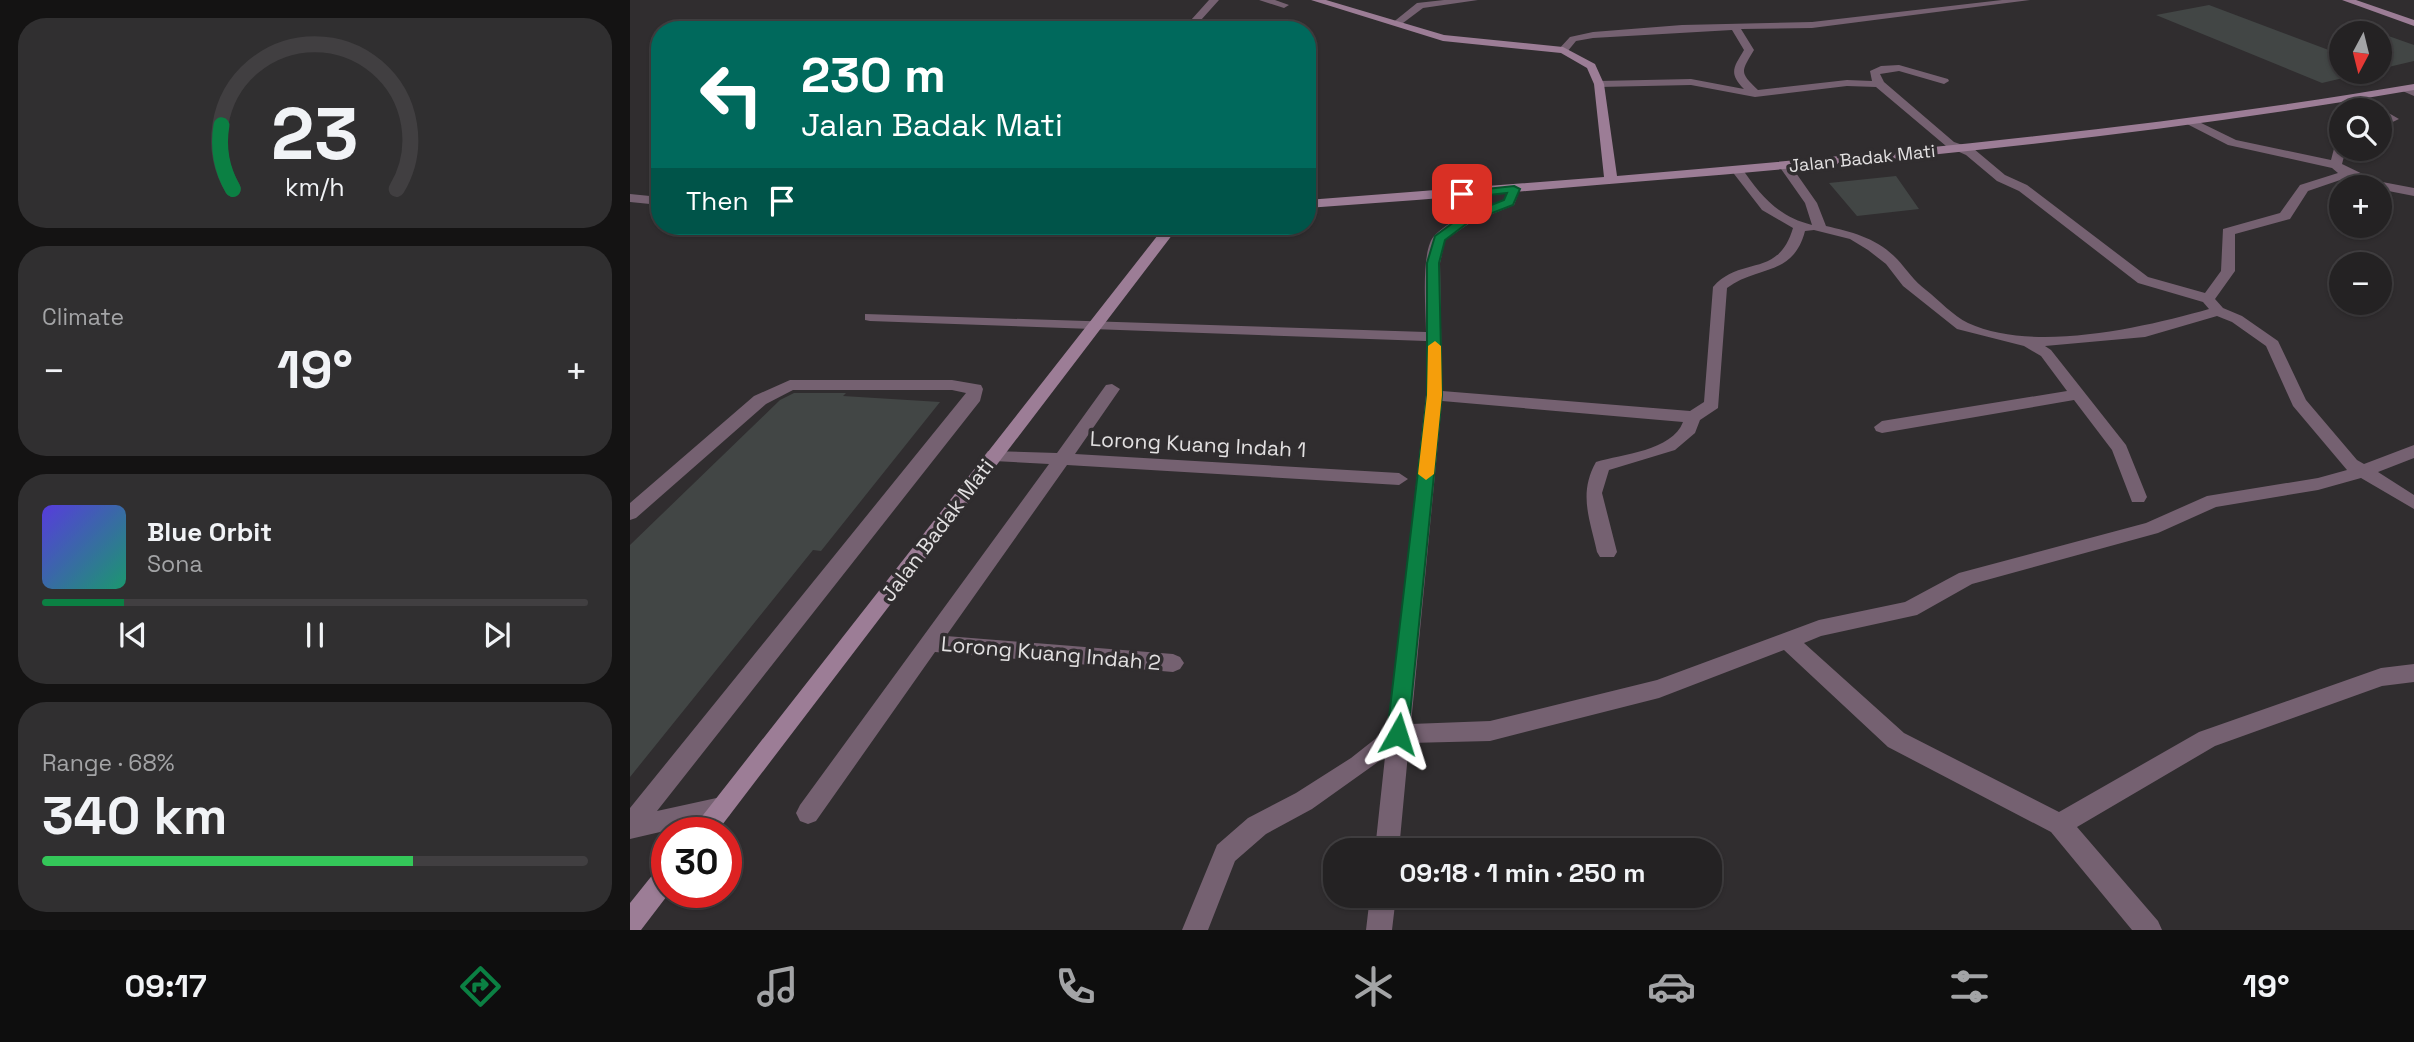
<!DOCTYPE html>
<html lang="en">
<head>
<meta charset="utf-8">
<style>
  body { margin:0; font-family:"Space Grotesk",sans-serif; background:#302f30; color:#f1f3f6; height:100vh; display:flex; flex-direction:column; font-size:26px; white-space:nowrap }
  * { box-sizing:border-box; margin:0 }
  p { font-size:23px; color:#a3a4a6 }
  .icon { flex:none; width:38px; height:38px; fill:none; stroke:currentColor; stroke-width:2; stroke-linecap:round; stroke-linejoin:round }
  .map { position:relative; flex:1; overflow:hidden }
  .drawer { display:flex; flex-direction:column; gap:18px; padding:18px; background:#141313; width:630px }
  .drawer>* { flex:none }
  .top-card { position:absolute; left:21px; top:21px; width:665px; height:214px; border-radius:28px; box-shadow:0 2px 5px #0004,0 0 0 2px #413f41; background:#00695c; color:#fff; overflow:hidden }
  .needle { width:46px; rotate:187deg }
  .tools { position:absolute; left:1699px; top:21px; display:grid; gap:14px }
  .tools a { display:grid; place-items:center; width:63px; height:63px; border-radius:50%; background:#242223; box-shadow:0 2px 5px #0004,0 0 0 2px #413f41; font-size:35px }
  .speed { position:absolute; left:21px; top:817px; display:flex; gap:14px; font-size:35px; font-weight:700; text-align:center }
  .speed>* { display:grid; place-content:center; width:91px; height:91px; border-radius:50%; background:#242223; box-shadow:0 2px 5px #0004,0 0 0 2px #413f41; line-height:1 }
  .speed .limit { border:10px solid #d22; background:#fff; color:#111 }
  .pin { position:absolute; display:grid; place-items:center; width:60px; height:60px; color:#fff; margin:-30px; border-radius:14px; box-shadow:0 4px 10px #0006 }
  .me { position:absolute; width:77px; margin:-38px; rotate:6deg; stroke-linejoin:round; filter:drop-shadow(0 0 5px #0008) }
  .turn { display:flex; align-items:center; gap:24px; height:147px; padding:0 35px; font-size:32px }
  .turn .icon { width:91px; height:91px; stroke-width:2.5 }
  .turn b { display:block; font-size:49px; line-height:60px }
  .then { display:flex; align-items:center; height:66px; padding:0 35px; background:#0003; gap:14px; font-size:26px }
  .big { font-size:52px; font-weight:700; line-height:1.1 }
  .drawer .tile { flex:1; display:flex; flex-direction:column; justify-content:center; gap:10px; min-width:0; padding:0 24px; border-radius:28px; background:#302f30 }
  .drawer .dial { align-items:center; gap:0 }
  .dial svg { height:182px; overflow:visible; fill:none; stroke:#413f41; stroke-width:7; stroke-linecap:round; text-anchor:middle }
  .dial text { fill:#f1f3f6; stroke:none }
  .song { display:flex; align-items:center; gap:21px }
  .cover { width:84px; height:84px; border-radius:10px; background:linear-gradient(135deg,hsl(250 70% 55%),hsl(160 70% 35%)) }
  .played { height:7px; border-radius:4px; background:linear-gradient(90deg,#0b8043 15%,#413f41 15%) }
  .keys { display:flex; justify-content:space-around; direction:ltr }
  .heat { display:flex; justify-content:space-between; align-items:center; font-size:38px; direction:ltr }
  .charge { height:10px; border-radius:5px; background:linear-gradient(90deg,#34c759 68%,#413f41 0) }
  .trip { position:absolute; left:693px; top:838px; width:399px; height:70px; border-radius:28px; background:#242223; box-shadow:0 2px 5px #0004,0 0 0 2px #413f41; font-weight:700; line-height:70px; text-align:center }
  .dock { display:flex; height:112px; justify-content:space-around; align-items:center; background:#0e0e0e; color:#a3a4a6 }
  .dock .icon { width:49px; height:49px }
  .dock .current { color:#0b8043 }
  .dock b { font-size:32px; color:#f1f3f6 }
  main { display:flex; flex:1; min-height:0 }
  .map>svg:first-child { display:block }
  .building { fill:#424645 }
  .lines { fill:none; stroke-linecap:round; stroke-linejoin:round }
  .street { fill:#756171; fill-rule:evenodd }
  .secondary { fill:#9c7d96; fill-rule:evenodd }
  .route { fill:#0b8043; stroke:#07532c; stroke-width:2 }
  .slow { fill:#f59e0b }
  .labels { text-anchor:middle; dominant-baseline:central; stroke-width:7; stroke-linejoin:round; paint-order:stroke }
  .far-street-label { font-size:18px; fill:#e2e0e1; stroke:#302d2f }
  .street-label { font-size:21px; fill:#e2e0e1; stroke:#302d2f }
</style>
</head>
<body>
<main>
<section class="drawer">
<div class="tile dial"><svg viewBox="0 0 100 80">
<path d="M14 69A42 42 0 1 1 86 69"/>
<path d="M14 69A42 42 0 0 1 9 41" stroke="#0b8043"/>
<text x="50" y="56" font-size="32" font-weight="700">23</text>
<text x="50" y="72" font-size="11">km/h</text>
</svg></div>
<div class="tile"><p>Climate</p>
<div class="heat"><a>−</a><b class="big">19°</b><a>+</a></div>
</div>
<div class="tile">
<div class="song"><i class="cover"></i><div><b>Blue Orbit</b><p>Sona</p></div></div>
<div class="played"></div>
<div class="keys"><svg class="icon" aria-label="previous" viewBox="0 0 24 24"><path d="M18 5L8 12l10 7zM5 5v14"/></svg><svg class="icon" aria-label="pause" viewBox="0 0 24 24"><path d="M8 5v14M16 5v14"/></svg><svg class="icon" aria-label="next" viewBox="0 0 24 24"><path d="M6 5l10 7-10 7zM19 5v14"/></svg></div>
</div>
<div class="tile"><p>Range · 68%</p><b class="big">340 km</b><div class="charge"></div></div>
</section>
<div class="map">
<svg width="1784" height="930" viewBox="0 0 1784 930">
  <rect width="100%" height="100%" fill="#302d2f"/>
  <path class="building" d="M1579,5L1712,55V72H1738L1692,83L1526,15Z
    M1750,33L1784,45V61L1750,69Z
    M1266,176L1289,209L1227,216L1199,183Z
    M164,393H216L213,396L310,402L191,551L183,550L0,777V545L150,400Z"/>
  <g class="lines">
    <path class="street" d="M579,0H589L562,30H552Z
      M629,0H645L659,5L654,8Z
      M814,0H848L793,8L769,26L761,24L787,3Z
      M1372,0H1400L1182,28L1111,29L1124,50C1111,72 1109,72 1128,90L1217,80L1242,81L1240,71L1251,66L1269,65L1318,79L1319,81L1314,84L1269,71L1250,74L1254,82L1324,142L1344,149L1375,175L1397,185L1518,277L1575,293L1591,271L1593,229L1650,213L1670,185L1708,173L1702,168L1598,145L1557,124V120H1565L1606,140L1701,160L1706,141L1712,138V149H1716L1712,164L1747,181L1784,188V196L1738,187L1716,178L1678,191L1660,219L1605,234V271L1585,299L1593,308L1612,316L1648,341L1676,400L1727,460L1734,464L1784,445V458L1748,472L1784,495V509L1731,478L1688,490L1586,507L1528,533L1342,584L1287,615L1191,636L1174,643L1274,733L1429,812L1569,732L1751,668L1784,664V682L1752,686L1585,746L1447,827L1528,921L1532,930H1502L1421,832L1258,747L1154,650L1029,698L860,741L779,743L769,850H745L755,757L682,809L636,834L605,861L578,930H552L587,845L618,818L666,793L721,758L759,728L796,395V341L240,321L235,320V314L796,332C796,311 790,249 805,235C823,217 851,209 874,200L880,186L884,185L890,189L884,205L840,223L815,240L810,263L812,391L1060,411L1074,402L1083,287C1111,255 1148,279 1163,228L1132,210L1101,170L1111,167C1130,195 1148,217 1182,225L1175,203L1149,166L1155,162L1159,163L1187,203L1196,226C1222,232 1247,238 1267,259C1277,270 1284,281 1296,290C1309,300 1323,316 1338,323C1403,353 1512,328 1579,309L1573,302L1508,283L1389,191L1367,181L1336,155L1316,146L1246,87L1217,86L1125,97L1061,85L969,87L964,84L969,81L1061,79L1114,89C1098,73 1104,67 1114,50L1102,30L963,38L946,41L937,52L928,50L940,37L963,32L1052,25L1182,22ZM1184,230L1220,239L1238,250L1256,264L1273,286L1327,329L1394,346L1411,356L1437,391L1252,421L1244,427L1246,431L1252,433L1444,400L1482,450L1502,502H1514L1517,497L1496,445L1421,350L1415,346L1515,337L1587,316L1602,322L1636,346L1663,406L1717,470L1688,478L1577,496L1516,523L1329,573L1275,602L1189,620L1027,680L860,721L781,724L812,401L1053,422C1042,451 992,454 966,462C948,494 960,519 967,552L970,557H984L987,552L972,493L979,470L1045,450L1065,433L1070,420L1088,408L1097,288C1128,265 1163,277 1175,231Z
      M1773,86L1784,89V96L1768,89Z
      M1721,96H1729L1769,119L1750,128V121L1754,119L1750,116V110H1739L1721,100Z
      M0,194L30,197V205L0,202Z
      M160,380H322L351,385L353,389L350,401L27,811L91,797L99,800L103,808L99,816L0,839V808L336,393L322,390H163L136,404L6,518L0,520V503L124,396Z
      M482,384L490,389L445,454L769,473L778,479L769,485L437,465L316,636L543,654L550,657L554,663L550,669L543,672L305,652L186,821L178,824L170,821L166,813L170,805L419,464L364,461L355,455L358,451L427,453L476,385Z
      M740,896H766L762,930H736Z"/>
    <path class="secondary" d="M681,0H696L814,35L933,47L965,64L974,84L987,176C1254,153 1520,129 1784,84V90C1537,133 1289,158 1040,179C919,189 798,200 677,208V200L974,177L964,84L957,68L931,53L813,41Z
      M1712,0H1726L1784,20V26Z
      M535,226H549L86,833H59Z
      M37,865V892H40L11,930H0V903L28,868Z"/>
  </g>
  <path class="route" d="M884,186L890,189L883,205L839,222L815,240L809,263L812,395L778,734L775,740L768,743L760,740L757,734L797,395V263L805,236L831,217L874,200L877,193L832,198L827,194L828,192Z"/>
  <path class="slow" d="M805,341L811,346L812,395L804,474L796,480L788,474L797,395L798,346Z"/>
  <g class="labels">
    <g class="far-street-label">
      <text transform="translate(1232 158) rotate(-6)">Jalan Badak Mati</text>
    </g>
    <g class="street-label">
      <text transform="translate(568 444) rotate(3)">Lorong Kuang Indah 1</text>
      <text transform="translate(307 530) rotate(-53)">Jalan Badak Mati</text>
      <text transform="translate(421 653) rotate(5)">Lorong Kuang Indah 2</text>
    </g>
  </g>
</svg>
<div class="tools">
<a><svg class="needle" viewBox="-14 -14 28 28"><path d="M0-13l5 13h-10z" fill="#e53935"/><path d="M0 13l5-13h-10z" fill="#a3a4a6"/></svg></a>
<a><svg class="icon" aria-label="search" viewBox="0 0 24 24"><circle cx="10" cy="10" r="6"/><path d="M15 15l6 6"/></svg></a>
<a>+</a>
<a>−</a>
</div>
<div class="speed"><div class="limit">30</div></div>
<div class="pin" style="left:832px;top:194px;background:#d93025"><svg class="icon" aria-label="arrive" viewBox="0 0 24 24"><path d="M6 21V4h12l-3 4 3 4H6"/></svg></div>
<svg class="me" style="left:768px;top:734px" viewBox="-20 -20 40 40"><path d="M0-17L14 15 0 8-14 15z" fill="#0b8043" stroke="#fff" stroke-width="4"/></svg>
<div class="trip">09:18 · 1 min · 250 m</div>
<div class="top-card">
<div class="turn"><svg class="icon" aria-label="left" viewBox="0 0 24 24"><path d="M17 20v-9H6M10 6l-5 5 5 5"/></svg><div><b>230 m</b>Jalan Badak Mati</div></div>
<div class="then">Then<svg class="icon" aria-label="arrive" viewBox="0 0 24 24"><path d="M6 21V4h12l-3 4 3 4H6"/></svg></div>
</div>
</div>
</main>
<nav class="dock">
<b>09:17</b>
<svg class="icon current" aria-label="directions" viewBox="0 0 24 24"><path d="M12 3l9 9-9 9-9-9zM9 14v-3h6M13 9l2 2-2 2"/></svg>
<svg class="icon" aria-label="music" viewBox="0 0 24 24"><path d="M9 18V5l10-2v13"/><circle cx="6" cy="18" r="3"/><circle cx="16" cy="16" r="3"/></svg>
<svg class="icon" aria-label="phone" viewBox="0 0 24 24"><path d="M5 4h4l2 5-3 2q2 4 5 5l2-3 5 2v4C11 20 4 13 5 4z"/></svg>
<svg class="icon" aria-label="climate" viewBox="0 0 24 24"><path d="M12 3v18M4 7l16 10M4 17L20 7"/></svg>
<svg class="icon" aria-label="car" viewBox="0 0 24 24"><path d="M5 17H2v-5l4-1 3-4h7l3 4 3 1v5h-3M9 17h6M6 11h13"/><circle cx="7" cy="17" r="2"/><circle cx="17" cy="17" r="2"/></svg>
<svg class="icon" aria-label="filters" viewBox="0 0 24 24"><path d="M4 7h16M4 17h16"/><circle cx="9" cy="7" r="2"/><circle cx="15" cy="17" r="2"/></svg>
<b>19°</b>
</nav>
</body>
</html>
